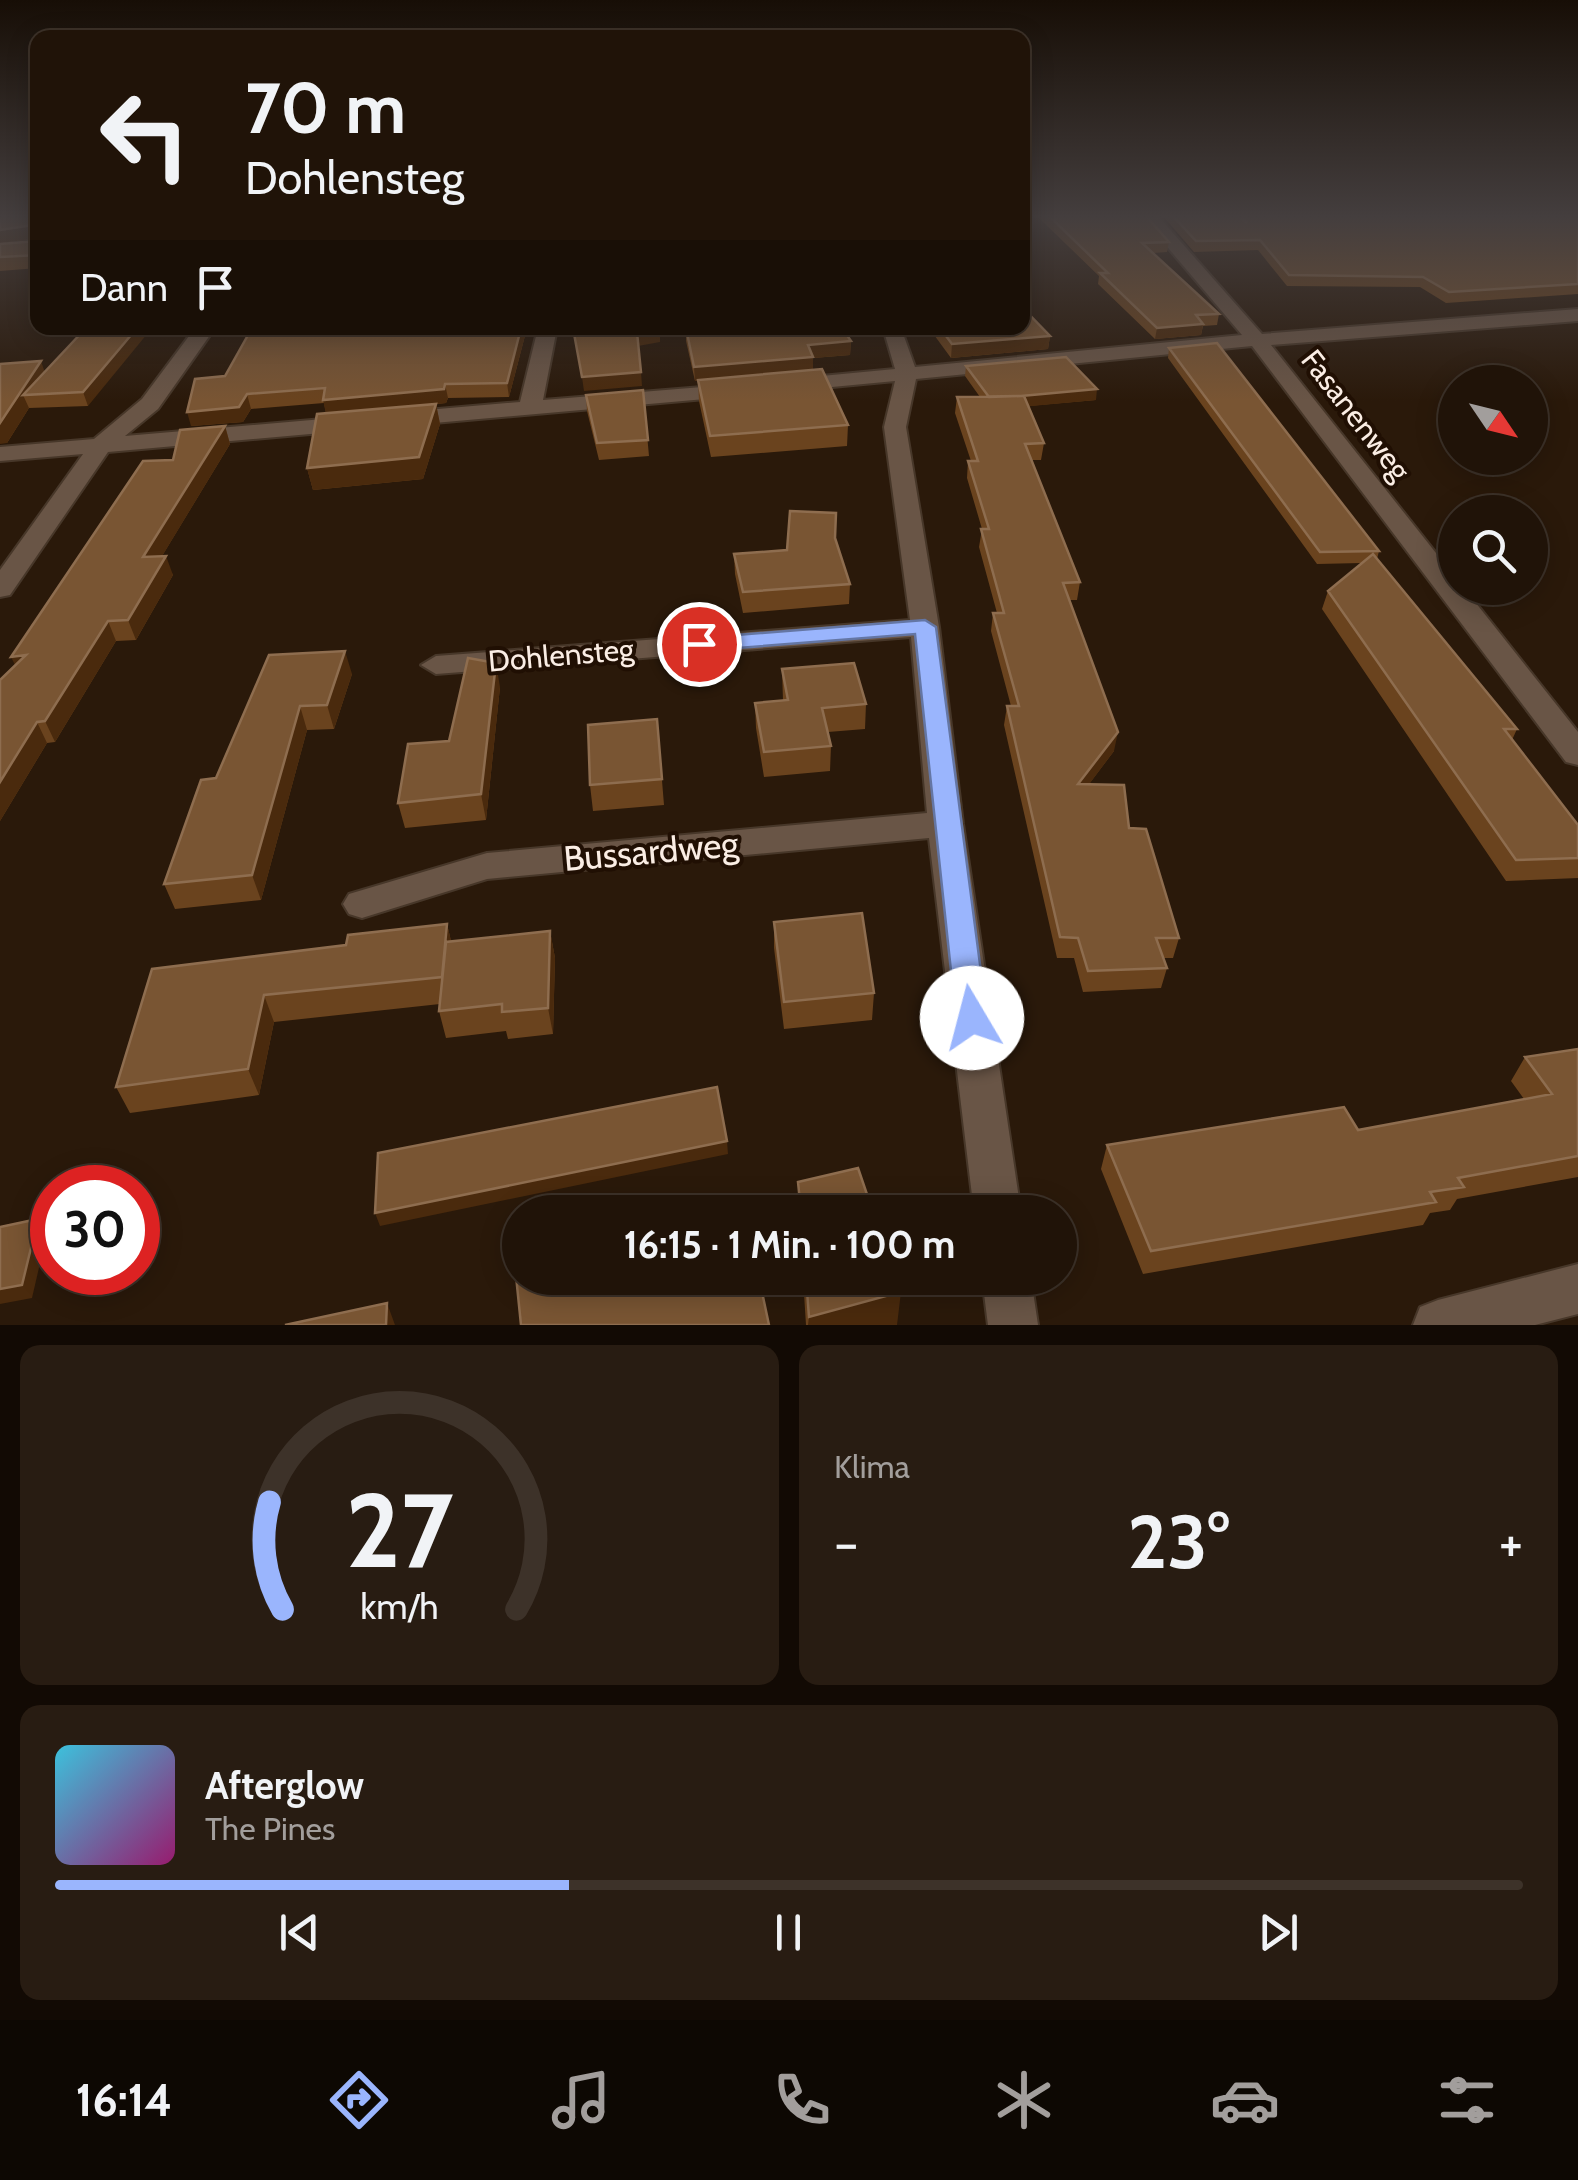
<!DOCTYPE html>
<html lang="de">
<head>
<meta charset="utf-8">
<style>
  body { margin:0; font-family:Cabin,sans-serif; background:#281c12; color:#f1f3f6; height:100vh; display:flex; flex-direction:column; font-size:38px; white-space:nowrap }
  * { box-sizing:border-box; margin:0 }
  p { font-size:32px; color:#a29e9c }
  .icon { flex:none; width:55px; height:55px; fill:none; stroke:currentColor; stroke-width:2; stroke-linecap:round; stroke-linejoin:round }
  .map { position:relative; height:1325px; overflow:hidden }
  .panel { display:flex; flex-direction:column; gap:20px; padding:20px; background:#120a04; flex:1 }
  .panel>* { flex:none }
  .guide { position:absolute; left:30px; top:30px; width:1000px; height:305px; border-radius:20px; box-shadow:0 5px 25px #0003,0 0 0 2px #3d3229; background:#201308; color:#f1f3f6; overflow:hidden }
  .needle { width:65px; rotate:125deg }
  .controls { position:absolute; left:1438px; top:365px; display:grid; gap:20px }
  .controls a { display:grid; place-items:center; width:110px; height:110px; border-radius:50%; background:#201308; box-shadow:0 5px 25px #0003,0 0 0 2px #3d3229; font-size:50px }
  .speed { position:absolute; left:30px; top:1165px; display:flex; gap:20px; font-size:50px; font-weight:700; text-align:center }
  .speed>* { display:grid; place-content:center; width:130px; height:130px; border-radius:50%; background:#201308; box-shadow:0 5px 25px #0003,0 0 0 2px #3d3229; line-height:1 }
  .speed .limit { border:15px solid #d22; background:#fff; color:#111 }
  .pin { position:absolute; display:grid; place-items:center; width:85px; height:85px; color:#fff; margin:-42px; border:5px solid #fff; border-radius:50%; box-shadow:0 2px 10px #0007 }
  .me { position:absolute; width:110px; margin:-55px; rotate:352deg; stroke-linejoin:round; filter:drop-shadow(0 0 8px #0008) }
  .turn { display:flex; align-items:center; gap:35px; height:210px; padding:0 50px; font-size:45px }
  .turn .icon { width:130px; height:130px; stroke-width:2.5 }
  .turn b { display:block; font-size:70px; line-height:85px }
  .then { display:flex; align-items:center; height:95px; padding:0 50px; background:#0003; gap:20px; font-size:38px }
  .big { font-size:75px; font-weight:800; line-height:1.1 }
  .panel .tile { flex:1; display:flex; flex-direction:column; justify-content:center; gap:15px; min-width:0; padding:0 35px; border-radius:20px; background:#281c12 }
  .panel .dial { align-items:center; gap:0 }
  .dial svg { height:260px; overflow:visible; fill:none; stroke:#3d3229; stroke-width:7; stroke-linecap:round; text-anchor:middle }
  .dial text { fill:#f1f3f6; stroke:none }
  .song { display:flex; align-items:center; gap:30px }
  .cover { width:120px; height:120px; border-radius:15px; background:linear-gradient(135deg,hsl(190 70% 55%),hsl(320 70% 35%)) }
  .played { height:10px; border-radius:5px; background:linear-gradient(90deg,#9ab5fd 35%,#3d3229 35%) }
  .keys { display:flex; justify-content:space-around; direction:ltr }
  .heat { display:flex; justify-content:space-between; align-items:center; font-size:55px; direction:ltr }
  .panel .tiles { flex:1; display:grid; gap:20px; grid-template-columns:1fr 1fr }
  .tile:last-child { grid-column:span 2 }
  .trip { position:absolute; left:502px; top:1195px; width:575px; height:100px; border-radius:50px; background:#201308; box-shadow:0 5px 25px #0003,0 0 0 2px #3d3229; font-weight:800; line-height:100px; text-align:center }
  .menu { display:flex; height:160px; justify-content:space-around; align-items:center; background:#0d0803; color:#a29e9c }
  .menu .icon { width:70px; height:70px }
  .menu .current { color:#9ab5fd }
  .menu b { font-size:45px; color:#f1f3f6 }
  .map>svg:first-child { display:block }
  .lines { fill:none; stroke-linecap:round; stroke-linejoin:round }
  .minor-casing { stroke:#473729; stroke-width:4 }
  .minor { fill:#695546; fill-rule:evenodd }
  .wall { fill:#6a431e }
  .shaded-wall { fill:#4a2a0d }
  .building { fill:#795533; stroke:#8e6d4f; stroke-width:2.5 }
  .route { fill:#9ab5fd; stroke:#6476a4; stroke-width:2.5 }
  .labels { text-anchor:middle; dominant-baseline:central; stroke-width:8; stroke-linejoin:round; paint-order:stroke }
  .street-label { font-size:30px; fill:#faede4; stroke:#200f03 }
  .near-street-label { font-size:35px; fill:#faede4; stroke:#200f03 }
</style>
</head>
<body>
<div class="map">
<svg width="1578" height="1325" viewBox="0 0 1578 1325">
  <rect width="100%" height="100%" fill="#2a190a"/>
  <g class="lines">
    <g class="minor-casing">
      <path id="minor" d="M1141,216H1158L1262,334L1578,309V321L1271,345L1455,577V588H1464L1578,732V765L1566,762L1252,346L916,379L906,427L939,627L963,824L1021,1212H974L929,838L487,879L362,918L349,914L343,904L349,894L487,853L927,813L911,637L436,674L421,665L436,656L910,620L884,427L895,381L790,391L779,385L790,379L895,369L883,328H901L915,367L1242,335Z
        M195,328H215L158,409L125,436L520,402L538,328H557L543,400L739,384L750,390L739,396L108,452L10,595L0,597V570L83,454L0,461V447L94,439L142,399Z
        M1578,1264V1314L1535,1325H1413L1420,1307L1438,1300Z
        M982,1278H1031L1038,1325H988Z"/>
    </g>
    <use href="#minor" class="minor"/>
  </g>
  <path class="wall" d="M38,216V268L0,271V244L36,241L35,239L0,243Z
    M1037,216H1146L1169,242L1167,252L1153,253L1219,314L1217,325L1203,326L1201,335L1155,339L1098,284L1099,276Z
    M1163,216H1578V294L1446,303L1420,287L1287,286L1258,250L1194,252Z
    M86,328L88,406L29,408L7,443L0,364L45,372Z
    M252,328H527L509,397L448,398L446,403L436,404L440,424L423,479L313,490L307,468L326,413L324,403L251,409L243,422L191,426L225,376Z
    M686,328L851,341L850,355L813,358V370L848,425L847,446L711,457L699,401L698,381H695L686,341Z
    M929,328H1022L1050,336L1048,349L951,358Z
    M1169,348L1379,551L1377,559L1517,729L1512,740L1578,825V878L1506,881L1322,609L1328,591L1362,563L1317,564L1168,358Z
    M966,366L1096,400L1028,406L1044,443L1041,460H1032L1080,582L1077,600H1070L1114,751L1089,784L1129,828L1179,938L1173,958H1163L1167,968L1161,988L1083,992L1074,958H1057L1004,725L1007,706H1011L991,631L993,613H997L979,547L982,529L967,478L968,461H971L955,413L957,397H980L965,376Z
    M643,390L649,456L599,460L587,411L586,395Z
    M225,426L230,444L162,556L173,575L136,640L116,641L55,742L47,743L0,821V680L15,665L173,460Z
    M787,550L850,584L849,604L743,613L735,574L734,554Z
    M269,655L352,674L334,729L307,730L261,900L175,909L164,884L216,778Z
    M782,669L866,704L865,729L828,732L831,746L830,771L764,777L756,728L755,703L783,701Z
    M500,687L486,820L405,828L398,803L449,741Z
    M657,719L664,805L593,811L590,785Z
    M774,922L874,993L872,1020L784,1029L774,948Z
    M447,924L451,941L550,931L555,958L553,1034L508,1039L506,1031L446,1038L439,1011L440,1004L274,1022L259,1095L130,1113L116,1087L346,945Z
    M1578,1049V1177L1457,1199L1450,1210L1430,1213L1423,1225L1143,1274L1101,1169L1107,1145L1358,1130L1524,1099L1511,1081L1525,1057Z
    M803,1278H896L897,1325H806Z"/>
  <path class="shaded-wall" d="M33,225L38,238L0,243V230Z
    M1203,324L1201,335L1155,339L1157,328Z
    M137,328H152L88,406L83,392Z
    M521,328H527L509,397L507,383Z
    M660,329V342L638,346L637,332Z
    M1050,336L1048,349L951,358L952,344Z
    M851,341L850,355L813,358V370L695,381L694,367L808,345Z
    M41,361L47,379L23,395L29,408L7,443L0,444V423Z
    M641,372L642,386L584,391L582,377Z
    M445,384L448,398L446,403L436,404L440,424L423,479L313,490L307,468L326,414L323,400Z
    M1097,389L1096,400L990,410L991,399Z
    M247,394L251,409L243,422L191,426L187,412Z
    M225,426L230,444L150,576L143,557Z
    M166,556L173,575L136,640L128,620Z
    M108,621L116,641L55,742L45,721Z
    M345,651L352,674L334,729L327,705Z
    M26,655L21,677L11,657Z
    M496,663L500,687L486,820L481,794Z
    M300,706L307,730L261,900L252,875Z
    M37,722L47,743L0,821V782Z
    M1118,732L1114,751L1075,803L1078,784Z
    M447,924L453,950L442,977Z
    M550,931L555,958L553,1034L548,1008Z
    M264,995L274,1022L259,1095L248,1069Z
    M727,1141L728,1154L380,1226L375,1213Z
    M38,1219L47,1233L32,1298L0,1304V1289Z
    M901,1292L897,1325H808L809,1317Z
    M387,1303L395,1325H386Z"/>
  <path class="building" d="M0,216H38V255L0,257V244L36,241L33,225L0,230Z
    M1049,216H1146L1169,242L1142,243L1219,314L1196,315L1203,324L1157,328L1100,273H1108Z
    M1173,216H1239L1247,223L1241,216H1578V284L1449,292L1423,277L1289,275L1260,240L1196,241Z
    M1022,307L1050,336L952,344L940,328H1022Z
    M86,328H137L83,392L23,395Z
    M252,328H521L507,383L445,384L444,389L323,400L325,388L247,394L239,407L187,412L195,379L225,376Z
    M573,328H659L660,329L637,332L641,372L582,377Z
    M686,328H842L851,341L808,345L813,357L694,367Z
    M1217,343L1379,551L1320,552L1169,348Z
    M1066,357L1097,389L1021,396L989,397L966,366Z
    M41,361L0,423V364Z
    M822,369L848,425L710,436L698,380Z
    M643,390L648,440L597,443L586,395Z
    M1024,396L1044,443L1025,444L1080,582L1063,583L1118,732L1078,784L1124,785L1129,828L1146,829L1179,938H1156L1167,968L1088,971L1078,938L1060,937L1007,706H1019L993,613H1004L981,529H989L968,461H978L957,397Z
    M436,404L419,457L307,468L317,414Z
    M225,426L143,557L166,556L128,620L108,621L45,721L37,722L0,782V680L26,655L11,657L143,461L173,460L180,430Z
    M790,511L836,513L835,538L850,584L743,592L734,554L787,550Z
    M1373,554L1517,729H1504L1578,825V858L1516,860L1328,591Z
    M345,651L327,705L300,706L252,875L164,884L201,780L216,778L269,655Z
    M468,658L496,663L481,794L398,803L408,744L449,741Z
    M854,663L866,704L822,708L831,746L764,752L755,703L788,700L782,669Z
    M657,719L662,779L590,785L588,725Z
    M862,913L874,993L784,1002L774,922Z
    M447,924L442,977L264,995L248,1069L116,1087L152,969L346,945L348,935Z
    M550,931L548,1008L502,1012V1004L439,1011L446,942Z
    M1578,1049V1156L1458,1178L1464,1187L1430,1192L1436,1202L1151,1251L1107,1145L1344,1107L1358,1130L1552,1094L1525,1057Z
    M717,1087L727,1141L375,1213L378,1153Z
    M858,1168L873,1212H801L798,1182Z
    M743,1200L746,1212H693Z
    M38,1219L22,1285L0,1289V1227Z
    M520,1244V1278H759L769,1325H521L513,1246Z
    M806,1278H896L901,1292L809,1317Z
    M387,1303L386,1325H285Z"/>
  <linearGradient id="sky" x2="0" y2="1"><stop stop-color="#170e06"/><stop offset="0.54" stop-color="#443e3e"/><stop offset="1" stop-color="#443e3e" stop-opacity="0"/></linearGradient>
  <rect width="1578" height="401" fill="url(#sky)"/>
  <path class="route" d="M925,620L936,627L987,1018L983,1027L972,1031L961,1027L956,1018L915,634L699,651L688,644L699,638Z"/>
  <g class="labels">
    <g class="street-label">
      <text transform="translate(1356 415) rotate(52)">Fasanenweg</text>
      <text transform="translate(561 655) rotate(-5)">Dohlensteg</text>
    </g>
    <g class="near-street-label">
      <text transform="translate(651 851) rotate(-5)">Bussardweg</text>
    </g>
  </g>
</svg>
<div class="controls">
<a><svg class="needle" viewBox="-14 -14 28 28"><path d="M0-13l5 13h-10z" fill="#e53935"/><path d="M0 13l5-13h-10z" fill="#a29e9c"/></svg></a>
<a><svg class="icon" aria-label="search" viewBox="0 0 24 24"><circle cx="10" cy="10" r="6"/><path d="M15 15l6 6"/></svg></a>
</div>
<div class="speed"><div class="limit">30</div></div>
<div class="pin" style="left:699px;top:644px;background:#d93025"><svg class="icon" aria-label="arrive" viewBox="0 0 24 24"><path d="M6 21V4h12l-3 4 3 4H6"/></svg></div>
<svg class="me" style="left:972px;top:1018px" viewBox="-20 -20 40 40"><circle r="19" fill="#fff"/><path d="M0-13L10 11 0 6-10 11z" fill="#9ab5fd"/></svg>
<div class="trip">16:15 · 1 Min. · 100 m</div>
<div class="guide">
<div class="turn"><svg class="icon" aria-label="left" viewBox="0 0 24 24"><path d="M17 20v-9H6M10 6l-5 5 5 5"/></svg><div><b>70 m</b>Dohlensteg</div></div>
<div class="then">Dann<svg class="icon" aria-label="arrive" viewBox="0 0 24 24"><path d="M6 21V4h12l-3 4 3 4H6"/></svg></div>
</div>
</div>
<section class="panel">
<div class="tiles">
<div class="tile dial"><svg viewBox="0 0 100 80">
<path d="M14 69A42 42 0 1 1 86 69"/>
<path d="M14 69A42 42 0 0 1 10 36" stroke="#9ab5fd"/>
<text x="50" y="56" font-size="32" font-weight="700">27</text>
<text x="50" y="72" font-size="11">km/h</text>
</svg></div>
<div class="tile"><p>Klima</p>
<div class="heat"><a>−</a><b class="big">23°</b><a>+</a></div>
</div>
<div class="tile">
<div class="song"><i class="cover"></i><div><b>Afterglow</b><p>The Pines</p></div></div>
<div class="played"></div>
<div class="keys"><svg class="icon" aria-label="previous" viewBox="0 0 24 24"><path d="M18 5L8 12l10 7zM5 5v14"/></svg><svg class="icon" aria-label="pause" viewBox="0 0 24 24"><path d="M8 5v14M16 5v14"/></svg><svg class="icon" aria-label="next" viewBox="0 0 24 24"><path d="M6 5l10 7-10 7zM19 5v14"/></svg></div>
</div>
</div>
</section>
<nav class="menu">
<b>16:14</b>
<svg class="icon current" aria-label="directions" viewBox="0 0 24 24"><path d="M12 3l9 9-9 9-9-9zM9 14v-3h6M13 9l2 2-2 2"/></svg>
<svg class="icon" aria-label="music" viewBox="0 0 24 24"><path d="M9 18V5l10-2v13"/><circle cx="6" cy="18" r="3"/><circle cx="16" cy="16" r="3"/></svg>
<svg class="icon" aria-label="phone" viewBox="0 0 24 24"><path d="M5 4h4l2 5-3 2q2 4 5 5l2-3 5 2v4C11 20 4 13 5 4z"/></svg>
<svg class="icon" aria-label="climate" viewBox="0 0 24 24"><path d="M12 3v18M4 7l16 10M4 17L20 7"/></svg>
<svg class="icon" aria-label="car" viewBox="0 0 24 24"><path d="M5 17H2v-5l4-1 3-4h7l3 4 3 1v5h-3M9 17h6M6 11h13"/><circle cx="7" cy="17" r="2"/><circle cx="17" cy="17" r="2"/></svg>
<svg class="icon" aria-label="filters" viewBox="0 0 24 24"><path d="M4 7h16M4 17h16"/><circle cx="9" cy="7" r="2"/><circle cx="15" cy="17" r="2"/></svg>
</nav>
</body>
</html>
